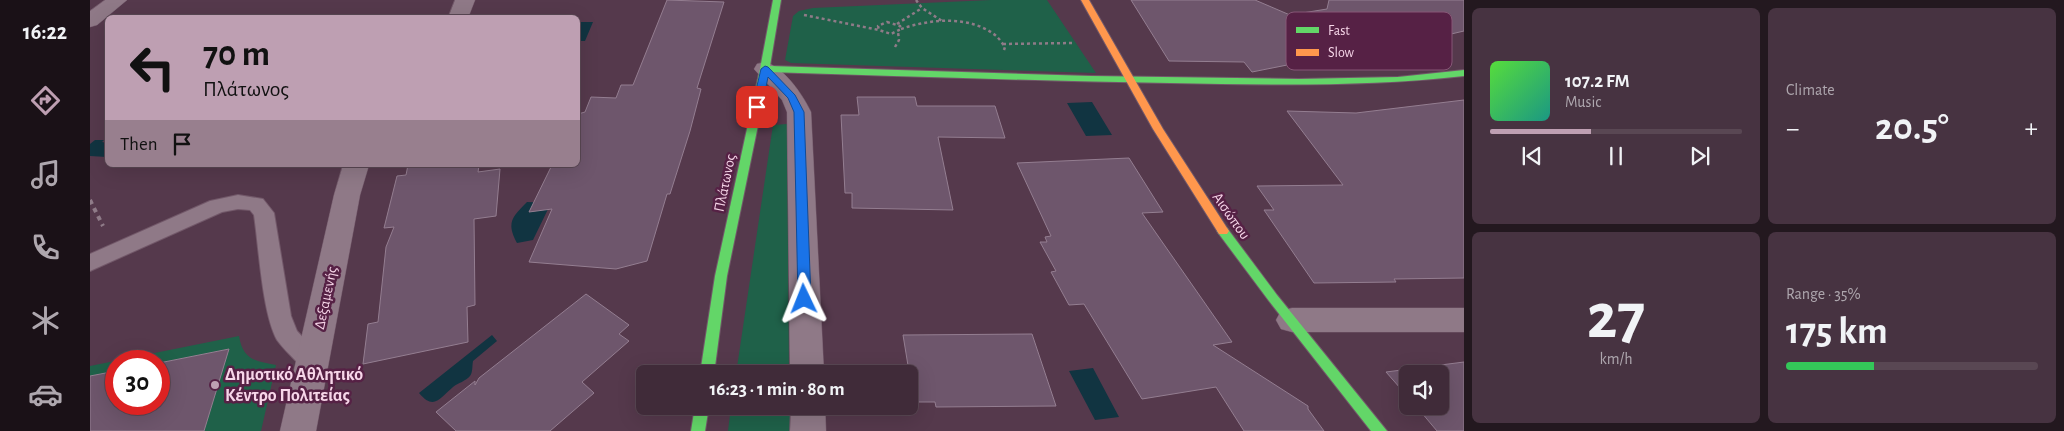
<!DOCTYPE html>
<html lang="en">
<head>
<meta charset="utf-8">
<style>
  body { margin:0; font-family:"Alegreya Sans",sans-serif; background:#473341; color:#f1f3f6; height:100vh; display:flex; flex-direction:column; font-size:19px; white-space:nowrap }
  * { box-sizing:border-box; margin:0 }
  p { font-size:16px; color:#aea7ae }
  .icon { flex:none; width:28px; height:28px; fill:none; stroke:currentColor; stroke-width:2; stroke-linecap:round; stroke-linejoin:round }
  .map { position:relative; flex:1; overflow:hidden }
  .details { display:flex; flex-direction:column; gap:8px; padding:8px; background:#23181f; width:600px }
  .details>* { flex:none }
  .guide { position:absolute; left:15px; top:15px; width:475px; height:152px; border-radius:8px; box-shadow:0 5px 20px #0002,0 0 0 1px #594753; background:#be9fb2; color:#111; overflow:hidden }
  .controls { position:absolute; left:1309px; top:365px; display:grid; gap:10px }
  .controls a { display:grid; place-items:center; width:50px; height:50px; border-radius:8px; background:#402b39; box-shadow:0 5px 20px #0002,0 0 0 1px #594753; font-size:25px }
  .speed { position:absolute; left:15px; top:350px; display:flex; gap:10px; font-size:25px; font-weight:700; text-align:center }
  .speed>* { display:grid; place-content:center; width:65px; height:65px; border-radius:50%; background:#402b39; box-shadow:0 5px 20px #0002,0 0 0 1px #594753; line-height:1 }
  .speed .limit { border:8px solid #d22; background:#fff; color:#111 }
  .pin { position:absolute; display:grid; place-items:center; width:42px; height:42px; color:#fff; margin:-21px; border-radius:10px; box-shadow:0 2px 8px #0006 }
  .me { position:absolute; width:55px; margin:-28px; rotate:358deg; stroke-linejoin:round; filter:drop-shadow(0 0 4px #0008) }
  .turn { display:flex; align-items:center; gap:18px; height:105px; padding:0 15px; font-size:22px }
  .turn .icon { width:65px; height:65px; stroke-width:2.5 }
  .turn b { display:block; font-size:35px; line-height:42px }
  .then { display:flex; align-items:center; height:48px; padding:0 15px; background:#0003; gap:10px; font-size:19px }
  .big { font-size:38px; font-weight:700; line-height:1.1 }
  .details .widget { flex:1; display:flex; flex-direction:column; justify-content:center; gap:8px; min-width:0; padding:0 18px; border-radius:8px; background:#473341 }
  .details .dial { align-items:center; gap:0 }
  .dial b { font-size:65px; line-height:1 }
  .song { display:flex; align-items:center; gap:15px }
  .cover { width:60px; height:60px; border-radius:8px; background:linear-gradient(135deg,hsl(110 70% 55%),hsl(170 70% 35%)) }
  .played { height:5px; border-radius:2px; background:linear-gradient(90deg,#be9fb2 40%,#594753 40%) }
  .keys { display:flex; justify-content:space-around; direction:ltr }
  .heat { display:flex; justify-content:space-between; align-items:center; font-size:28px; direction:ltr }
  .charge { height:8px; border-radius:4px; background:linear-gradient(90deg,#34c759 35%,#594753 0) }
  .details .tiles { flex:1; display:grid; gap:8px; grid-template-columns:repeat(2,1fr) }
  .trip { position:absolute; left:546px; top:365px; width:282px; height:50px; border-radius:8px; background:#402b39; box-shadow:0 5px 20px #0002,0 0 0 1px #594753; font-weight:700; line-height:50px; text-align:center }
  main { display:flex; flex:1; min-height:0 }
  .tab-bar { display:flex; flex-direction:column; width:90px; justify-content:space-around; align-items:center; background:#1a1117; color:#aea7ae }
  .tab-bar .icon { width:35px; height:35px }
  .tab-bar .active { color:#be9fb2 }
  .tab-bar b { font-size:22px; color:#f1f3f6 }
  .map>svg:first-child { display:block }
  .green { fill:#1f6149; fill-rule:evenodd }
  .water { fill:#113441 }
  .building { fill:#6e566c; stroke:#947e91 }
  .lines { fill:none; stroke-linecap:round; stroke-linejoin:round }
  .lane-casing { stroke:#725869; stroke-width:2 }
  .street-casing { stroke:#725869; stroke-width:1 }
  .fast-casing { stroke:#725869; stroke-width:2 }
  .slow-casing { stroke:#725869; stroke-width:2 }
  .path-far1 { stroke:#8f7b88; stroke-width:2.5; stroke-dasharray:3 3; stroke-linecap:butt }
  .path { stroke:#8f7b88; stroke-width:4; stroke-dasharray:4.5 4.5; stroke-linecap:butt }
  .lane { fill:#8f7987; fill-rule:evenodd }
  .street { fill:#8f7987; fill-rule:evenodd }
  .fast { fill:#63d668; fill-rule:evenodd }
  .slow { fill:#ff974d; fill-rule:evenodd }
  .route { fill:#1a73e8; stroke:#114b97 }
  .poi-dot { fill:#be9fb2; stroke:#562145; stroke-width:2 }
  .labels { text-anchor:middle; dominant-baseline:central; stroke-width:5; stroke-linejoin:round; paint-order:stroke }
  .street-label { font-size:15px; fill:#f7d6e9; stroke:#562145 }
  .near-poi-label { font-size:18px; font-weight:bold; fill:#f7d6e9; stroke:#562145; text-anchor:start }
  .key { fill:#562145; stroke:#865776; stroke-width:1 }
  .key-label { font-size:14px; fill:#f7d6e9 }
</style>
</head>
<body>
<main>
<nav class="tab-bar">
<b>16:22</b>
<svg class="icon active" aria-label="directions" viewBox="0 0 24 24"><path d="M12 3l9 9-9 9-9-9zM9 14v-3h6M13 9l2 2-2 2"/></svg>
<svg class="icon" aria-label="music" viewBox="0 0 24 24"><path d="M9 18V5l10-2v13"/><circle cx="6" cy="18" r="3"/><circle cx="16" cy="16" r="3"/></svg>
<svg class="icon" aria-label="phone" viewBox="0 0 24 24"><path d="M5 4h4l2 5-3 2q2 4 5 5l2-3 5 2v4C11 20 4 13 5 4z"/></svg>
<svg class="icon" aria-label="climate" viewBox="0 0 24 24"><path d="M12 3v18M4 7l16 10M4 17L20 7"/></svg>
<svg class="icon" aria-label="car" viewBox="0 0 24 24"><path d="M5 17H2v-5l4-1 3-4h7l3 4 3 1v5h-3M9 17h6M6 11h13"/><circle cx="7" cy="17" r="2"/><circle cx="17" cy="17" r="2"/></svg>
</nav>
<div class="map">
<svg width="1374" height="431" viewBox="0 0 1374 431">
  <rect width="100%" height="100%" fill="#55394c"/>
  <path class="green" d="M901,0H957L1006,73L701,63L695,60L703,16L709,11L723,8Z
    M697,124L699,374H646L683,125Z
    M149,336C153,360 165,361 186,365L171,431H0V366ZM26,361H69V404H26Z
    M641,406H700V431H638Z"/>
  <path class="water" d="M490,22H503L495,41H488V24Z
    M1002,102L1022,135L996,136L977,103Z
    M5,140H14L12,142L17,143V157L0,156V144Z
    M437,202L461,203L443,240L427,243C416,223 422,217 437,202Z
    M402,335L407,341L383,361C382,366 383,372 380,376C376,381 368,383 363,387C350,398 344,411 329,393Z
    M1003,368L1029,417L1005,420L979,371Z"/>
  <path class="building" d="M577,0L634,2L607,88L611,89L600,131L580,194H577L557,261L526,269L439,262L462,209L439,212L462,165H488V114L495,112L501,97L526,98L531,85H543Z
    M1041,0H1165L1200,15L1237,9L1239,0H1374V31L1331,41L1319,43L1313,42L1162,72L1154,62L1079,61Z
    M767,97H825L827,106H905L915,138L848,137L863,210L762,208V193H755L751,115H769Z
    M1374,100V278L1304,279L1306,282L1224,283L1174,210H1184L1167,186L1253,185L1197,111L1266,113Z
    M1039,158L1073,212L1052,213L1142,342L1123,345L1218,406V409L1234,431H1154L1126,387L1052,399L994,304L979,305L961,272L966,271L950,242H957L955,237L961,236L927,163Z
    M318,165L389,166L388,172L410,169L406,216L384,219L385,305L377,307L378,342L273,364L278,324L288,322L296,247L304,227L294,228L307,176L316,175Z
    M496,294L539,325L529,334L539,341L492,382L504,393L460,431H366L346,412L385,381V385L389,378Z
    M942,334L966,406L846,407L845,402H824L813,335Z
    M139,349L114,431H0V376L26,371V404H69V363Z
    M1374,362V431H1347L1326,406H1350V374H1318V397L1296,372Z"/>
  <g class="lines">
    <g class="lane-casing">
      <path id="lane" d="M148,195L173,199L184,213L201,316L207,331L230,356L234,363L230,370C218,374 213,370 205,360C199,354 192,347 187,340C172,312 169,248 164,215L160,210L148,209L132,212L0,271V254L120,201Z"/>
    </g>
    <g class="street-casing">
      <path id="street" d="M15,0H37L7,25L0,27V11Z
        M365,0H385L378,18H358Z
        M675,62C694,67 713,95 721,112L734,374H700L697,112L692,100L664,69L667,64Z
        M253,165H279L270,195L226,431H190L244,195Z
        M1202,308H1374V332H1202L1191,329L1186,320L1191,311Z
        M701,406H735L736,431H700Z"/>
    </g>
    <g class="fast-casing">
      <path id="fast" d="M683,0H691L680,66L1001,76L1209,79L1308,77L1374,70V76C1276,87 1178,85 1080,83C946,81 812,76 679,72L637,276L624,374H610L625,276L670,69Z
        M1133,227L1137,228L1187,295L1297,431H1281L1179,301L1129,234L1127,231L1129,228Z
        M605,406H619L615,431H601Z"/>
    </g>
    <g class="slow-casing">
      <path id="slow" d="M991,0H999L1073,129L1137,228L1139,231L1137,234H1129L1063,129Z"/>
    </g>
    <path class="path-far1" d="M826,0L832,8L852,21
      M714,15L789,30
      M797,22L810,26L811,29L801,34L789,30L788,26Z
      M807,24L832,8
      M811,29C840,19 879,15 905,35C909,38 912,43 915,47L914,50
      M913,44L984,43
      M805,47L809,40L808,32"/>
    <path class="path" d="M0,200L13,226"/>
    <use href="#lane" class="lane"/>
    <use href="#street" class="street"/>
    <use href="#fast" class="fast"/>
    <use href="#slow" class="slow"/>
  </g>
  <path class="route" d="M675,66L678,67L705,95L714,112L721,299L719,302H710L708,299L704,112L698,98L678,77L672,107L667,110L662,107L671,69Z"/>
  <circle class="poi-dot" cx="125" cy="385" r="5"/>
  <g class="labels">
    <g class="street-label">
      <text transform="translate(635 183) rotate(-78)">Πλάτωνος</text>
      <text transform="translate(1141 216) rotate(55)">Αισώπου</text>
      <text transform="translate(236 298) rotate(-78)">Δεξαμενής</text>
    </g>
    <g class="near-poi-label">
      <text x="135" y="375">Δημοτικό Αθλητικό<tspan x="135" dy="21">Κέντρο Πολιτείας</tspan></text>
    </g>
  </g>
  <rect x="1196" y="12" width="166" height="58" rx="8" class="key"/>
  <rect x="1206" y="27" width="23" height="6" fill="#63d668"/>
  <rect x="1206" y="49" width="23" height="7" fill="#ff974d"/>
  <g class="key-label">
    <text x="1238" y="35">Fast</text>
    <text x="1238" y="57">Slow</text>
  </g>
</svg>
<div class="controls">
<a><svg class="icon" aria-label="sound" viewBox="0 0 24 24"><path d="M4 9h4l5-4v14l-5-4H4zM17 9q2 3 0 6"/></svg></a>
</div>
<div class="speed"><div class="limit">30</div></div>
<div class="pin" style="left:667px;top:107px;background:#d93025"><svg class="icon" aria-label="arrive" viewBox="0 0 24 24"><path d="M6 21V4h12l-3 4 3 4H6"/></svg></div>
<svg class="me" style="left:714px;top:299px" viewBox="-20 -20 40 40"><path d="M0-17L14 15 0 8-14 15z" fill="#1a73e8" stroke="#fff" stroke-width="4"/></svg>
<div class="trip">16:23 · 1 min · 80 m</div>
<div class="guide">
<div class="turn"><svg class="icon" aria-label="left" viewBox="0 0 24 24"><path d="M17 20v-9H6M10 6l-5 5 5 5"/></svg><div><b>70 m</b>Πλάτωνος</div></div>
<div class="then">Then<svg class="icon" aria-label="arrive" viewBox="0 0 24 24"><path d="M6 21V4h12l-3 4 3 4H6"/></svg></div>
</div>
</div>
<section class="details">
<div class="tiles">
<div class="widget">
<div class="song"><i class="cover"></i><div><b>107.2 FM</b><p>Music</p></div></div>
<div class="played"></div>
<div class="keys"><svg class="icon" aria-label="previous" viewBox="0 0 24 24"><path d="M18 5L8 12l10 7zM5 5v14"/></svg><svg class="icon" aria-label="pause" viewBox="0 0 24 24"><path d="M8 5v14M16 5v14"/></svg><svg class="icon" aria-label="next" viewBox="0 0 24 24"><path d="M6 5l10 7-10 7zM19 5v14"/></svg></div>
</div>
<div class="widget"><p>Climate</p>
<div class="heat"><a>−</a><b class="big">20.5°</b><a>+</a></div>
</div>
<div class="widget dial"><b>27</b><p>km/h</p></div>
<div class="widget"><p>Range · 35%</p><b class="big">175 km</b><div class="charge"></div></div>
</div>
</section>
</main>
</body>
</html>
